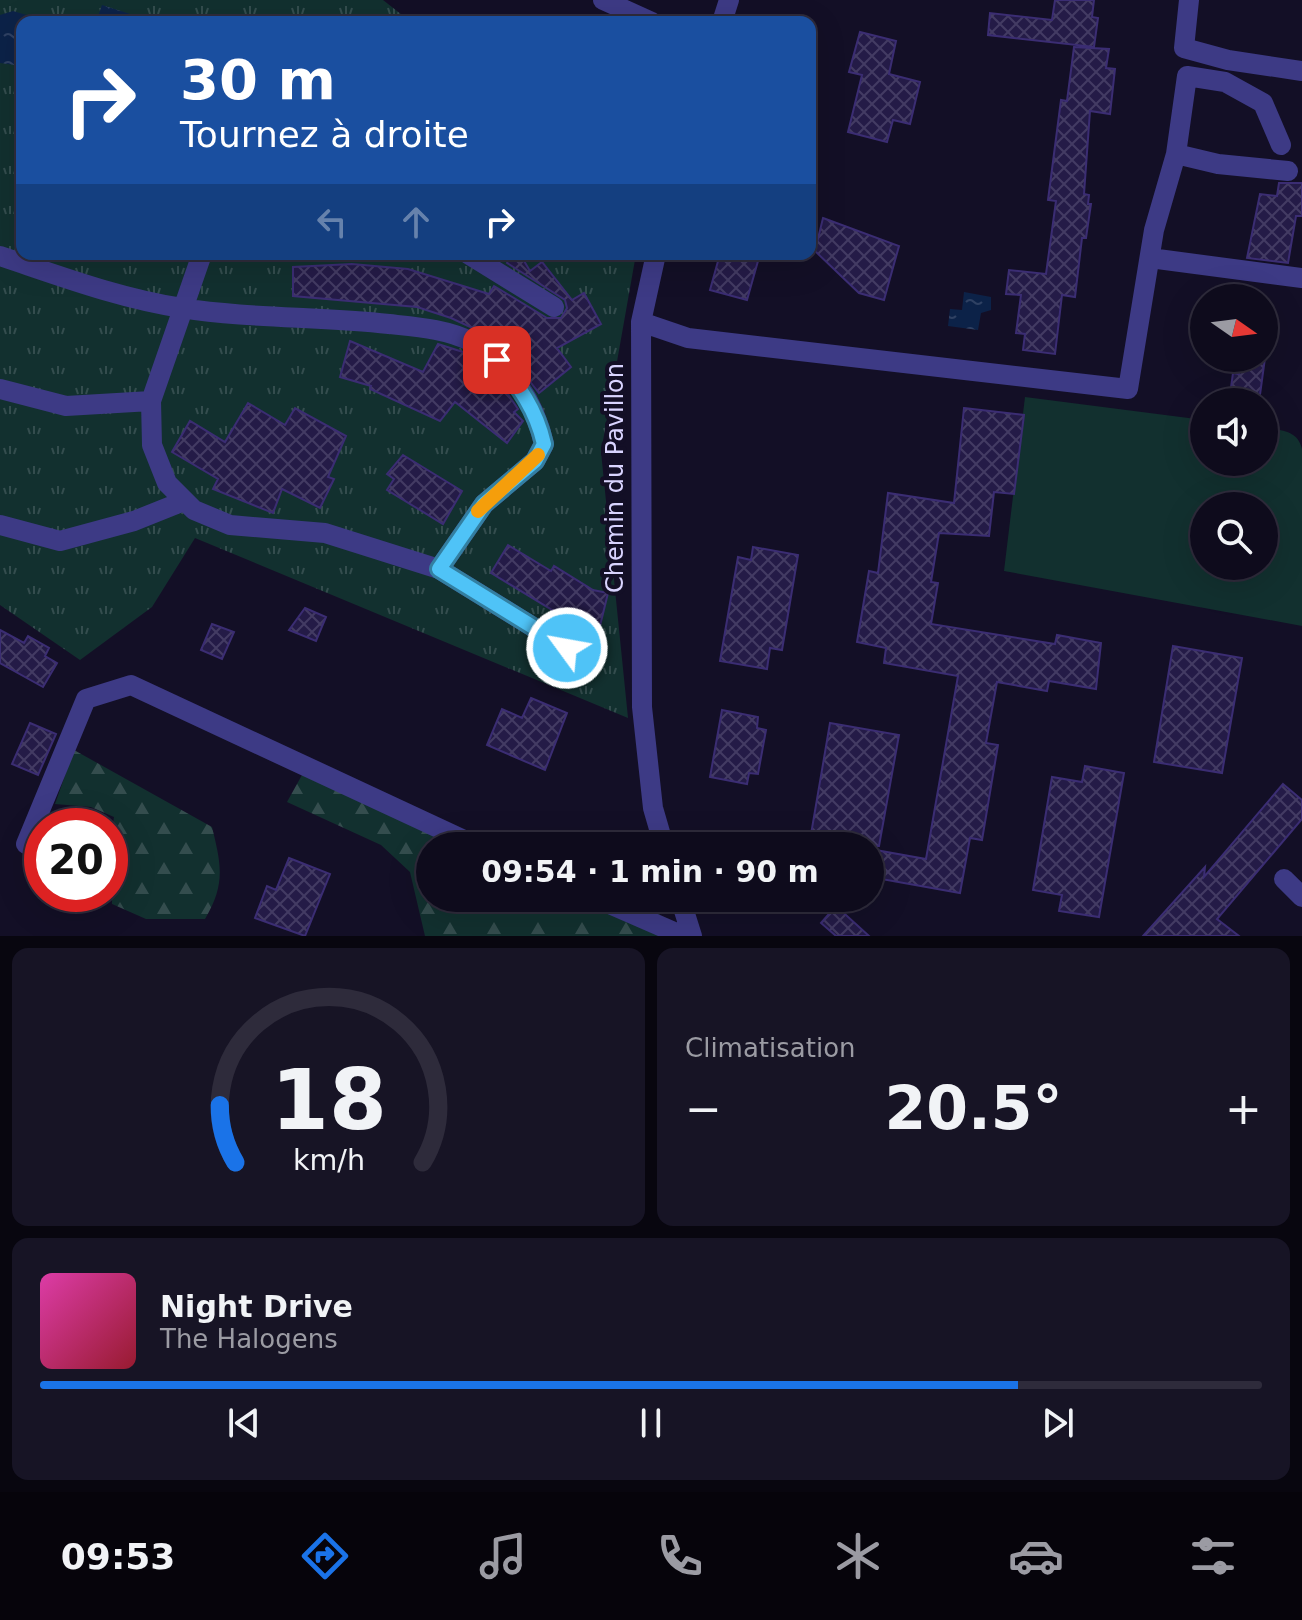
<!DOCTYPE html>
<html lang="fr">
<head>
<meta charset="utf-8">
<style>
  body { margin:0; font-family:"DejaVu Sans",sans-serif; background:#171425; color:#f1f3f6; height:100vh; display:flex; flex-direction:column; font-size:30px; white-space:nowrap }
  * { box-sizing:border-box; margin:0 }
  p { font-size:26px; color:#9b9ba3 }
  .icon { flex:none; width:44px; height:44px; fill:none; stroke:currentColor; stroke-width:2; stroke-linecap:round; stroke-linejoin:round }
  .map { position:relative; height:936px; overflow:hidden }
  .drawer { display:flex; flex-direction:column; gap:12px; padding:12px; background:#08060f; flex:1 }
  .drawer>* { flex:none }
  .hud { position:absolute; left:16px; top:16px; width:800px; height:244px; border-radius:16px; box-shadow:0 8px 32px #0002,0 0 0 2px #2e2b3b; background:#1a4fa0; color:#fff; overflow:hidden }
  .needle { width:52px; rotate:104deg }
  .tools { position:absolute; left:1190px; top:284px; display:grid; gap:16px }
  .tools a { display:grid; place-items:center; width:88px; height:88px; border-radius:50%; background:#0e0b1c; box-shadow:0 8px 32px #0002,0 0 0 2px #2e2b3b; font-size:40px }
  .speed { position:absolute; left:24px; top:808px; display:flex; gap:16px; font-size:40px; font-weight:700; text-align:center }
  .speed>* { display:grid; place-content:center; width:104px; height:104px; border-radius:50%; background:#0e0b1c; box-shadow:0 8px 32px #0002,0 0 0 2px #2e2b3b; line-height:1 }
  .speed .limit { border:12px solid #d22; background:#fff; color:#111 }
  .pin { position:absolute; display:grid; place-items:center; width:68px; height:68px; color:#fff; margin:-34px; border-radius:16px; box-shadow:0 4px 12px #0006 }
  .me { position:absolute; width:88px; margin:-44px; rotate:302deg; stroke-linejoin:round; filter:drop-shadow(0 0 6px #0008) }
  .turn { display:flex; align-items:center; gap:28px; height:168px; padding:0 32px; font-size:36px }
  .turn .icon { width:104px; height:104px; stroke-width:2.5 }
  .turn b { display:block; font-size:56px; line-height:68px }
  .lanes { display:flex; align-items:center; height:76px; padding:0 32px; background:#0003; justify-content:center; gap:40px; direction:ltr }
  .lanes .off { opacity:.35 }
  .big { font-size:60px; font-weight:700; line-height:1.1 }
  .drawer .widget { flex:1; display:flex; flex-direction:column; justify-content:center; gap:12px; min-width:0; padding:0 28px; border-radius:16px; background:#171425 }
  .drawer .dial { align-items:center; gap:0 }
  .dial svg { height:208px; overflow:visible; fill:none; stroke:#2e2b3b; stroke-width:7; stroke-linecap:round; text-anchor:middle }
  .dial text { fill:#f1f3f6; stroke:none }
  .song { display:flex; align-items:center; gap:24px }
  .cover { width:96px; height:96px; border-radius:12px; background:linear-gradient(135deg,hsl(320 70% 55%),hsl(350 70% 35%)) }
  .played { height:8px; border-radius:4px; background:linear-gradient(90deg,#1a73e8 80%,#2e2b3b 80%) }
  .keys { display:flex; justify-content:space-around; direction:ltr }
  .heat { display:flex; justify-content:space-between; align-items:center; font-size:44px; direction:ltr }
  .drawer .tiles { flex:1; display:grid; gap:12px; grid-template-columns:1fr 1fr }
  .widget:last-child { grid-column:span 2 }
  .trip { position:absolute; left:416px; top:832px; width:468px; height:80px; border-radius:40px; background:#0e0b1c; box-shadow:0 8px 32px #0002,0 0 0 2px #2e2b3b; font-weight:700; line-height:80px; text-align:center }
  .tab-bar { display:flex; height:128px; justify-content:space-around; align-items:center; background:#06040b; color:#9b9ba3 }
  .tab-bar .icon { width:56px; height:56px }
  .tab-bar .current { color:#1a73e8 }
  .tab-bar b { font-size:36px; color:#f1f3f6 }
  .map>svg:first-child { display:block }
  .green { fill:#12302f; fill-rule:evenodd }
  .forest { fill:url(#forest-firs) }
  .park { fill:url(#park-tufts) }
  .water { fill:url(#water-ripples) }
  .building { fill:url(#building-cross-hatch); stroke:#3b2d73; stroke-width:2 }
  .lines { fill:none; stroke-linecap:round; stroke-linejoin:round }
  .minor { stroke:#3d3a85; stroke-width:20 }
  .route-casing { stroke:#337fa1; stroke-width:20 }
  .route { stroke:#4fc3f7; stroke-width:14 }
  .slow { stroke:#f59e0b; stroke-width:14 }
  .labels { text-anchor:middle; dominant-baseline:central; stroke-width:8; stroke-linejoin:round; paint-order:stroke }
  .street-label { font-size:24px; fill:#d9d4ff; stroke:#130f26 }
</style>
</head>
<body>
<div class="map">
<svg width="1302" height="936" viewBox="0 0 1302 936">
  <defs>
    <pattern id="forest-firs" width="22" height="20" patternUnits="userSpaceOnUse" patternTransform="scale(2)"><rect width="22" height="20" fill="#12302f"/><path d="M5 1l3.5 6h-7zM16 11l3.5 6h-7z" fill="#344d4e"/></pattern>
    <pattern id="park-tufts" width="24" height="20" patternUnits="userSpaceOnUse" patternTransform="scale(2)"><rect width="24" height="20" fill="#12302f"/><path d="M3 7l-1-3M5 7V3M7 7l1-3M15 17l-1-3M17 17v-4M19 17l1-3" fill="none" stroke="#344d4e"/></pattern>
    <pattern id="water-ripples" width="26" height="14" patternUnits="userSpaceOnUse" patternTransform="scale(2)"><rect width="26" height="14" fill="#0c2248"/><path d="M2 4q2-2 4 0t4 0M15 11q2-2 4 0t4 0" fill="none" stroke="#2f4163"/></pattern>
    <pattern id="building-cross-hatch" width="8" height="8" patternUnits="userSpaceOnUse" patternTransform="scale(2)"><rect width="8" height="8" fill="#241b47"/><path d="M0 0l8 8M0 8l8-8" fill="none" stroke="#433b63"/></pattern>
  </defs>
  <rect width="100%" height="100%" fill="#130f26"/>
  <path class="green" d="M1025,397L1204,420V462H1264V428C1281,430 1298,430 1302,449V626L1004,571ZM1204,506H1264V566H1204Z"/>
  <path class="forest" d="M74,750L212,827C221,864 226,884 205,919H146L112,904L110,846L114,817L91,807L55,804Z
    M302,775L459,846H430V898H654L667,936H425L410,872L381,845L287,802Z"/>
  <path class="park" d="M0,0H383L411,22H22V254H636L601,452L628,718L195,538L152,607L80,660L0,605Z"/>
  <path class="water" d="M102,5L155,22H96Z
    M13,11L30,16L37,22H22V66L0,63V15Z
    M964,292L991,297V310L981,313L978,330L948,326L950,309L962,310Z"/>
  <path class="building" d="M1055,0H1094L1092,17L1098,18L1094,47L988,35L990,13L1052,20Z
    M860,32L896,41L889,74L920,82L910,124L893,120L887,142L848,132L862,75L849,72Z
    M1074,47L1109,49L1106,68L1115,69L1110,114L1090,111L1084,194L1089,195L1088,204H1091L1086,238H1082L1075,297L1062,295L1055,354L1023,350L1025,334L1016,333L1021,295L1006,294L1009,270L1046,274L1056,201L1048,200L1061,100L1067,101Z
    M1279,183H1302V216H1296L1288,263L1247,258L1260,194L1277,196Z
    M823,218L899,246L884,300L859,293L815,251Z
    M512,254H520L530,271L542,262L572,300L584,293L601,324L557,348L571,367L539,393L506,351L479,331L451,318L417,307L293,296V267L352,264L408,269L489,294L494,286L547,318H561L567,308L565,300L507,263Z
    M720,254H760L747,300L710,290Z
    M350,341L423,372L438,344L466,353L499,381L518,409L514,412L523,421L507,443L455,402L440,421L370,389L371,386L340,377Z
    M1241,358H1265L1259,402H1229L1233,373L1239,374Z
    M248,403L285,425L295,408L346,436L328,477L334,479L320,508L282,489L273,513L213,489L218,479L172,452L190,421L225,442Z
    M964,408L1024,415L1014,494L994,492L989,536L939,533L931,582L938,583L931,624L1055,644L1057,635L1101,643L1096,689L1049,681L1047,691L997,682L986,743L998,745L982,840L970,838L960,893L870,877V849L926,859L958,676L884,663L886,648L857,642L869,571L878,573L888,493L954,503Z
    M403,455L462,491L443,524L387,490L394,479L387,474Z
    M508,545L551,571L554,566L593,590L608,593L599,630L577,625L491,573Z
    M753,547L798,555L782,650L770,648L767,669L720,661L738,557L751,560Z
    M305,608L326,617L316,641L289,630Z
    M212,624L234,632L222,659L201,650Z
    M0,630L24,643L28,636L49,648L45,656L57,663L43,687L0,663Z
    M1173,646L1242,658L1222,773L1154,762Z
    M531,698L567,713L545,770L487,745L502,709L522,718Z
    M722,710L758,717L757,728L766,730L758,774L749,773L747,784L710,777Z
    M30,723L56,734L38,775L12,764Z
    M830,723L899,735L879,846H809Z
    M1085,766L1124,773L1099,917L1059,911L1062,895L1033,890L1052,777L1082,782Z
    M1283,784L1302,800V819L1217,919L1239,936H1143L1205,867L1204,877Z
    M289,858L330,874L305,936L255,918L267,886L276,890Z
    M836,906L869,936H836L821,923Z"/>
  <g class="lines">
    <path class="minor" d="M603,0L652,22
      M1189,0L1184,48L1228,60L1302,71
      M722,22L729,0
      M1176,154L1218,164L1288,171
      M202,254L151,401L152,445L167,483L194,510L230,525L325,533L439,569L567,648
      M468,254L554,307
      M656,254L641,322L642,707L653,808L664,846
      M0,256C60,276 118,298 182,308C250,319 320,316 389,324C417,327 447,329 472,342C510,363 535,403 544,444L535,461L484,504L439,569
      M1150,258L1302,278
      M641,322L688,338L1128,389L1154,230L1176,154L1187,76L1225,82L1263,103L1281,145
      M0,389L66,406L151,401
      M0,525L60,541L134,521L184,501
      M26,844L86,699L131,685L477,846
      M1284,879L1302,897
      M596,898L683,936
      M680,898L692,936"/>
  </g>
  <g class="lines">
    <g class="route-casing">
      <path id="route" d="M497,360C519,386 536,409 544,444L535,461L484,504L439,569L567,648"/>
    </g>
    <use href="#route" class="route"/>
    <path class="slow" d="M478,511L538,455"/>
  </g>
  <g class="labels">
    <g class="street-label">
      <text transform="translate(615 478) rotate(-90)">Chemin du Pavillon</text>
    </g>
  </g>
</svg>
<div class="tools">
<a><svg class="needle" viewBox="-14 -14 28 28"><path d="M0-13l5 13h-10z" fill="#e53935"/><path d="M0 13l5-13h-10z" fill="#9b9ba3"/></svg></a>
<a><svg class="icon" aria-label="sound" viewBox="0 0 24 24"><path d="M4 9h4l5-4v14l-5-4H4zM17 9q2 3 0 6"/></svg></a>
<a><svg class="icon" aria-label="search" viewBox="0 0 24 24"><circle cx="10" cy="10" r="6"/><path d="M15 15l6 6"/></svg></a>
</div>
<div class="speed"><div class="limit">20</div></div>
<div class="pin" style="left:497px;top:360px;background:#d93025"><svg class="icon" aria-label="arrive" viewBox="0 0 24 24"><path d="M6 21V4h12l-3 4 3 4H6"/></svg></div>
<svg class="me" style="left:567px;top:648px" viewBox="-20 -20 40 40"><circle r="17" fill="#4fc3f7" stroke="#fff" stroke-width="3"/><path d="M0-11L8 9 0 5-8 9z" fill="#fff"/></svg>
<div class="trip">09:54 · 1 min · 90 m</div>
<div class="hud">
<div class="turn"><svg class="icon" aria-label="right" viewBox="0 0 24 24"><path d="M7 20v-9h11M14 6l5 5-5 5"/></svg><div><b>30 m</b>Tournez à droite</div></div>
<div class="lanes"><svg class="icon off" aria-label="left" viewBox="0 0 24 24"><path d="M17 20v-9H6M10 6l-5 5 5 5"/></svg><svg class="icon off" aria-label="ahead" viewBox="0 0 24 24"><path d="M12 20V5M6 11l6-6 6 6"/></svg><svg class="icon" aria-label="right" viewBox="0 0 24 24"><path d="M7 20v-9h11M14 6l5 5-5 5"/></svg></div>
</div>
</div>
<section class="drawer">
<div class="tiles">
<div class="widget dial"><svg viewBox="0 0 100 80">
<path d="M14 69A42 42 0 1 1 86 69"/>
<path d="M14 69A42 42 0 0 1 8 47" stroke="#1a73e8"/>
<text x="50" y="56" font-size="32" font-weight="700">18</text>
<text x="50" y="72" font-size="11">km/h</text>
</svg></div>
<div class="widget"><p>Climatisation</p>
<div class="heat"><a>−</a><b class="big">20.5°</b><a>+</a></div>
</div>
<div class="widget">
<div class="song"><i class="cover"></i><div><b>Night Drive</b><p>The Halogens</p></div></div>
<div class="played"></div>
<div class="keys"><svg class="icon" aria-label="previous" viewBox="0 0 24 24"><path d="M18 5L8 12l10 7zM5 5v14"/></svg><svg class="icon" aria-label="pause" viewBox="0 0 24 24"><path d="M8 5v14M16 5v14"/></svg><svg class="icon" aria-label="next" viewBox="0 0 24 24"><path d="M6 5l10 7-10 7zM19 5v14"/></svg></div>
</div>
</div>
</section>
<nav class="tab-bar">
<b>09:53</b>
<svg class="icon current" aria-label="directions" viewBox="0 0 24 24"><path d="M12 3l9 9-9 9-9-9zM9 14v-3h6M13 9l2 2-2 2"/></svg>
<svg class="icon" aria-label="music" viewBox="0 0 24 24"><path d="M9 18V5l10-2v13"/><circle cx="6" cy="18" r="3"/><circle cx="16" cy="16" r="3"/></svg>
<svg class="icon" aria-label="phone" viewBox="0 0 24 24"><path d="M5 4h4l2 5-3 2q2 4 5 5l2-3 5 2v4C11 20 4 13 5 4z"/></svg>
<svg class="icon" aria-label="climate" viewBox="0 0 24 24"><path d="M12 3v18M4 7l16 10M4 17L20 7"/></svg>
<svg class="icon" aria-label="car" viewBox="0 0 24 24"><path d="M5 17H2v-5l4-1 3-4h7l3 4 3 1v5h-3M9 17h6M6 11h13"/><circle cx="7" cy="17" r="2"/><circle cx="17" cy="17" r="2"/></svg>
<svg class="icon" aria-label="filters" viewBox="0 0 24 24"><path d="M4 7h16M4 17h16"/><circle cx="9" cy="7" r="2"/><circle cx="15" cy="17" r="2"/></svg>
</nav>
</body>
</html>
